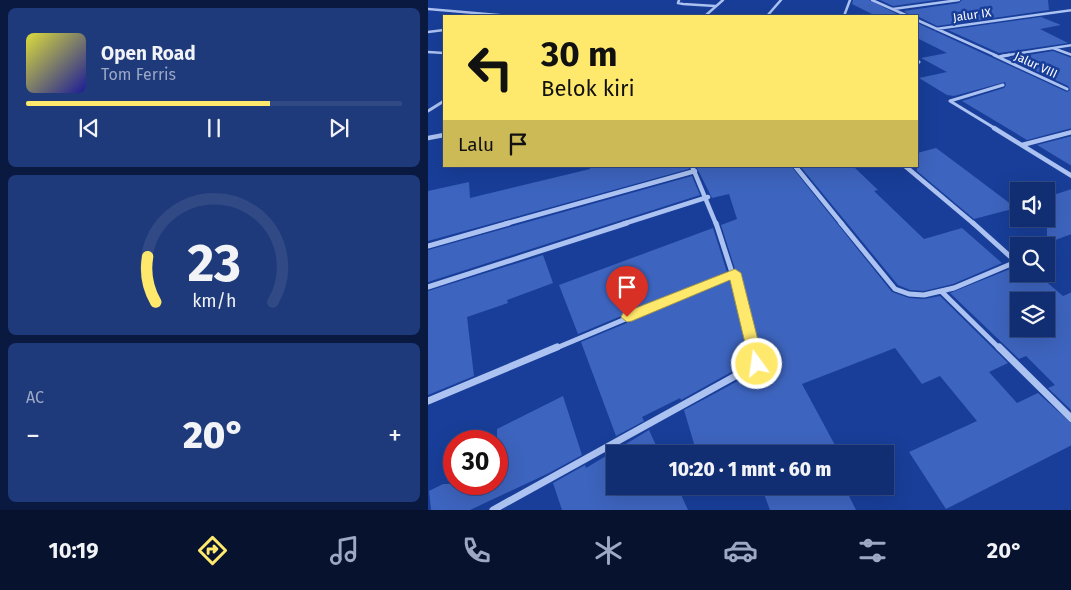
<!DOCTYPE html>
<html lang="id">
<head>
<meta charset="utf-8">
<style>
  body { margin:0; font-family:"Fira Sans",sans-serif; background:#1f3a7b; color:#f1f3f6; height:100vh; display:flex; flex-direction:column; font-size:19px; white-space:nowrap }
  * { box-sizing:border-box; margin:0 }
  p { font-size:16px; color:#9ca8c4 }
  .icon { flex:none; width:28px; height:28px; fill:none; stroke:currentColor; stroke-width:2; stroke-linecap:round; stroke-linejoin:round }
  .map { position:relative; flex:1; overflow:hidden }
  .details { display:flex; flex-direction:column; gap:8px; padding:8px; background:#0a193f; width:428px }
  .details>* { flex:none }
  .banner { position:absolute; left:15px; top:15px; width:475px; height:152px; border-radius:0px; box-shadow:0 5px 20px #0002,0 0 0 1px #314a85; background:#ffe96d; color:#111; overflow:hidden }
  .fabs { position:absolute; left:582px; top:182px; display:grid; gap:10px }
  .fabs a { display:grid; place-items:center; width:45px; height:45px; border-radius:0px; background:#122e73; box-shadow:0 5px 20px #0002,0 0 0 1px #314a85; font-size:25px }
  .speed { position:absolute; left:15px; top:430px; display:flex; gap:10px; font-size:25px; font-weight:700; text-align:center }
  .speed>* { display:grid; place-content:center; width:65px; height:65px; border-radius:50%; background:#122e73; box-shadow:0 5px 20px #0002,0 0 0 1px #314a85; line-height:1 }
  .speed .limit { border:8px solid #d22; background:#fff; color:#111 }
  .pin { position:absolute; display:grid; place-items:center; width:42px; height:42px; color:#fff; margin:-51px -21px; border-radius:50% 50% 50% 0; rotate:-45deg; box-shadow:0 0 5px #0007 }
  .pin .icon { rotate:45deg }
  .me { position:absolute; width:55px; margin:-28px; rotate:346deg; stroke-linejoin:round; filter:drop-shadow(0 0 4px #0008) }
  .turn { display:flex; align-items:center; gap:18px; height:105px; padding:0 15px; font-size:22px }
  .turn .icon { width:65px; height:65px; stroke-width:2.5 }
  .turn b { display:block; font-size:35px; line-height:42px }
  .then { display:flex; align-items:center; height:48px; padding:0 15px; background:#0003; gap:10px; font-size:19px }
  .big { font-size:38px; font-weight:800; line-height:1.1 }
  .details .widget { flex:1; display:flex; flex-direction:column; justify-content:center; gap:8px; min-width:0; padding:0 18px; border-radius:8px; background:#1f3a7b }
  .details .dial { align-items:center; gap:0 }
  .dial svg { height:130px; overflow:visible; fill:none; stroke:#314a85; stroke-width:7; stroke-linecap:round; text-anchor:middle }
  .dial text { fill:#f1f3f6; stroke:none }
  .song { display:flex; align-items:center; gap:15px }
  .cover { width:60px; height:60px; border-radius:8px; background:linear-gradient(135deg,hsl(60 70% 55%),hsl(240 70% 35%)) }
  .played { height:5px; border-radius:2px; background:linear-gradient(90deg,#ffe96d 65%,#314a85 65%) }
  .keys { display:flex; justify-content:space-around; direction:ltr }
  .heat { display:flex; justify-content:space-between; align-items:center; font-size:28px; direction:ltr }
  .trip { position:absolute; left:178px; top:445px; width:288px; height:50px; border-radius:0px; background:#122e73; box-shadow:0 5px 20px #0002,0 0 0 1px #314a85; font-weight:800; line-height:50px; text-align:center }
  .dock { display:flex; height:80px; justify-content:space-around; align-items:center; background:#07122e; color:#9ca8c4 }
  .dock .icon { width:35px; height:35px }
  .dock .selected { color:#ffe96d }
  .dock b { font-size:22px; color:#f1f3f6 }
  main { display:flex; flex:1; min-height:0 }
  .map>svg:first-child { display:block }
  .building { fill:#3d64be; fill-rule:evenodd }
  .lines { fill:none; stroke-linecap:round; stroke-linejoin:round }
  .minor-far4 { stroke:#acc2f1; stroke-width:2.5 }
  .minor-far3 { stroke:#acc2f1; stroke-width:3 }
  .minor-far2 { stroke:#acc2f1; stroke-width:4.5 }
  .minor-far1 { stroke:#acc2f1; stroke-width:5 }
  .minor { stroke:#acc2f1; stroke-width:7 }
  .route { fill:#ffe96d; stroke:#a69747 }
  .labels { text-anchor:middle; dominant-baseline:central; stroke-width:5; stroke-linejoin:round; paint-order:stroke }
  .far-street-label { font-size:12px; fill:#fff; stroke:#183e99 }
</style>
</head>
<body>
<main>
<section class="details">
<div class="widget">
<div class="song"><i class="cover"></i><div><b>Open Road</b><p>Tom Ferris</p></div></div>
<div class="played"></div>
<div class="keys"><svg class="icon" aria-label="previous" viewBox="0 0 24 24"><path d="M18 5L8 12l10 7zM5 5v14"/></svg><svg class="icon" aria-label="pause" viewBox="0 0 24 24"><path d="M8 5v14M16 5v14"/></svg><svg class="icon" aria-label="next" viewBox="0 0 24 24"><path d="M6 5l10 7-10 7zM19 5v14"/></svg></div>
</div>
<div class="widget dial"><svg viewBox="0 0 100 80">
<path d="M14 69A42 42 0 1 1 86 69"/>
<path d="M14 69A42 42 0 0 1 9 41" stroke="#ffe96d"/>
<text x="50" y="56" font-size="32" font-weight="700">23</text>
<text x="50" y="72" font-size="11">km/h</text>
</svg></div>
<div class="widget"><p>AC</p>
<div class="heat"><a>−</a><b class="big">20°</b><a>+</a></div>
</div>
</section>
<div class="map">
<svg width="644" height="510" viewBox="0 0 644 510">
  <rect width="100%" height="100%" fill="#183e99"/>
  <path class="building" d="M425,0H441L473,16H448L424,4Z
    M452,0H508L465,6Z
    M534,0H620L621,10L509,26L489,16H483L476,11L531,3Z
    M613,17L633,25L612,29L640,43L571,53L520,30Z
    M489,23L639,92L642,90L640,86L581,58L625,51L644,58V128L599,140L534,101L576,88L578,85L577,82L526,96L519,95L491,78L519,72L493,58L519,53L489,38Z
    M644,136V166L609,145Z
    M508,148L535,168L588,208L546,219L489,171V153Z
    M161,166H260L261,169L0,241V191L41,182L42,198L162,169Z
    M268,166H363L464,292L481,298L496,299L512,296L580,363L561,372L589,403L610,393L644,424V445L518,509L481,452L549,421L512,376L494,384L467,348L374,384L408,447L405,448L408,454H269L256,410L332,369L334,363L310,276L311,272L307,269L293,225L309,219L301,194L284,198Z
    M372,166H425L450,190L446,191L496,239L534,228L574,263L525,284L496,291L482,290L470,285Z
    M264,176L272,195L0,282V250Z
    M644,189V234L619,243V197Z
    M285,228L299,272L150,334L131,285Z
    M115,255L125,283L79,300L80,303L39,317L46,376L0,395V291Z
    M591,268V274H609L635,296L644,292V411L620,388L627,385L598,356L591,359L522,293L582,269L584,271ZM591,301H619V329H591Z
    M302,280L323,361L253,400L252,398L214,417L216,421L188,436L153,342Z
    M135,396L154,455L121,473L42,510H3L1,491L15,484H69V429Z
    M221,430L232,454H186V486H249L260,510H134L125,483L157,465L158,468Z
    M279,486H308L283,496Z
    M333,486H426L427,489L419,492L428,510H342Z"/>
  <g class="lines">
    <path class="minor-far4" d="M251,0L250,3L255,4L287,6
      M444,0L480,16
      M0,9L82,16
      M465,9L531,0
      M277,16L295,0
      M339,16L353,0
      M416,16L422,0
      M489,20L569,56
      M508,29L644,10
      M0,32L16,30
      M625,48L644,55
      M0,52L16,53
      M574,56L644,45"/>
    <path class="minor-far3" d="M566,55L570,57L581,55
      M570,57L639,89
      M489,60L491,62L489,64
      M0,111L16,101
      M568,129L522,101L575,85"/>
    <path class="minor-far2" d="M566,128L644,176
      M0,138L16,135
      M594,145L644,132
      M264,166L288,224
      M367,166L414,224
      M477,166L546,224
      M77,224L267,171
      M195,224L280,197"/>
    <path class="minor-far1" d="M288,223L309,288L325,349
      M413,223L467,289L481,294L496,295L526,288L583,264L585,259L545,223
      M0,246L81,223
      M0,287L199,223
      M514,292L572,349
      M126,349L307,273"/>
    <path class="minor" d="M571,347L644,419
      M0,401L129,347
      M65,510L329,364L325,347"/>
  </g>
  <path class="route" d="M307,269L313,273L336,364L334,368L329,370L324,368L322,364L302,280L204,321L199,322L193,317L195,313Z"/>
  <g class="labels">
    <g class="far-street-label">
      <text transform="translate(544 15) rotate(-8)">Jalur IX</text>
      <text transform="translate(608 65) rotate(25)">Jalur VIII</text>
    </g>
  </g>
</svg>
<div class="fabs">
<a><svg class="icon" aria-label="sound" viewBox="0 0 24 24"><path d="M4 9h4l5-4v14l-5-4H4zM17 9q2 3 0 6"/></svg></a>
<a><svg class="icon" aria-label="search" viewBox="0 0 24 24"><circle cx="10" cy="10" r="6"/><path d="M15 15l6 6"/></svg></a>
<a><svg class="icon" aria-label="layers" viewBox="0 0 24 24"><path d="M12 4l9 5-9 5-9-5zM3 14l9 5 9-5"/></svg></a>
</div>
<div class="speed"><div class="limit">30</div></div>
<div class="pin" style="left:199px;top:317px;background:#d93025"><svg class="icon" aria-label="arrive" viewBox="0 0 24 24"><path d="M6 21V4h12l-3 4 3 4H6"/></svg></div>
<svg class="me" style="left:329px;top:364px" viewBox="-20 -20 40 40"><circle r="17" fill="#ffe96d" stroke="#fff" stroke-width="3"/><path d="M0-11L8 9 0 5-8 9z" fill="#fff"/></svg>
<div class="trip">10:20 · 1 mnt · 60 m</div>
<div class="banner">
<div class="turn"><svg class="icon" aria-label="left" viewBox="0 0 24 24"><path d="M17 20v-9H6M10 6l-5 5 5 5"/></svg><div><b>30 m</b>Belok kiri</div></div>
<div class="then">Lalu<svg class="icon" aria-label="arrive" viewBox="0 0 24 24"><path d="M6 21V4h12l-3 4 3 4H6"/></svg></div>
</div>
</div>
</main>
<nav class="dock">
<b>10:19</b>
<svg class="icon selected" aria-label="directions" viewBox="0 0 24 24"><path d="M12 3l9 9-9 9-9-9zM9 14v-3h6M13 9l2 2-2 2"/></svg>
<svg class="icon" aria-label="music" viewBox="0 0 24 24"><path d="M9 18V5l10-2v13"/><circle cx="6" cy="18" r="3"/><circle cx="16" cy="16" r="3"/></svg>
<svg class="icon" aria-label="phone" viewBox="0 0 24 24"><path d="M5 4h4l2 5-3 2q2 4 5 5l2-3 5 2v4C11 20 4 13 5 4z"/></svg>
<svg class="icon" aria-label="climate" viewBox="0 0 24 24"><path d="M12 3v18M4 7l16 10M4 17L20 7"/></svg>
<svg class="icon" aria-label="car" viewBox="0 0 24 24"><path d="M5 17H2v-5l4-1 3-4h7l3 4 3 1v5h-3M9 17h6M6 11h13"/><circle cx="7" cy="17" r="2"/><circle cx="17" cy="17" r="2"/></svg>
<svg class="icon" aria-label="filters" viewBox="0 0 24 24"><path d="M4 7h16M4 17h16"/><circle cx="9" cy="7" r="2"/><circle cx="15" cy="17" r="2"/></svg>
<b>20°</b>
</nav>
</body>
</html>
